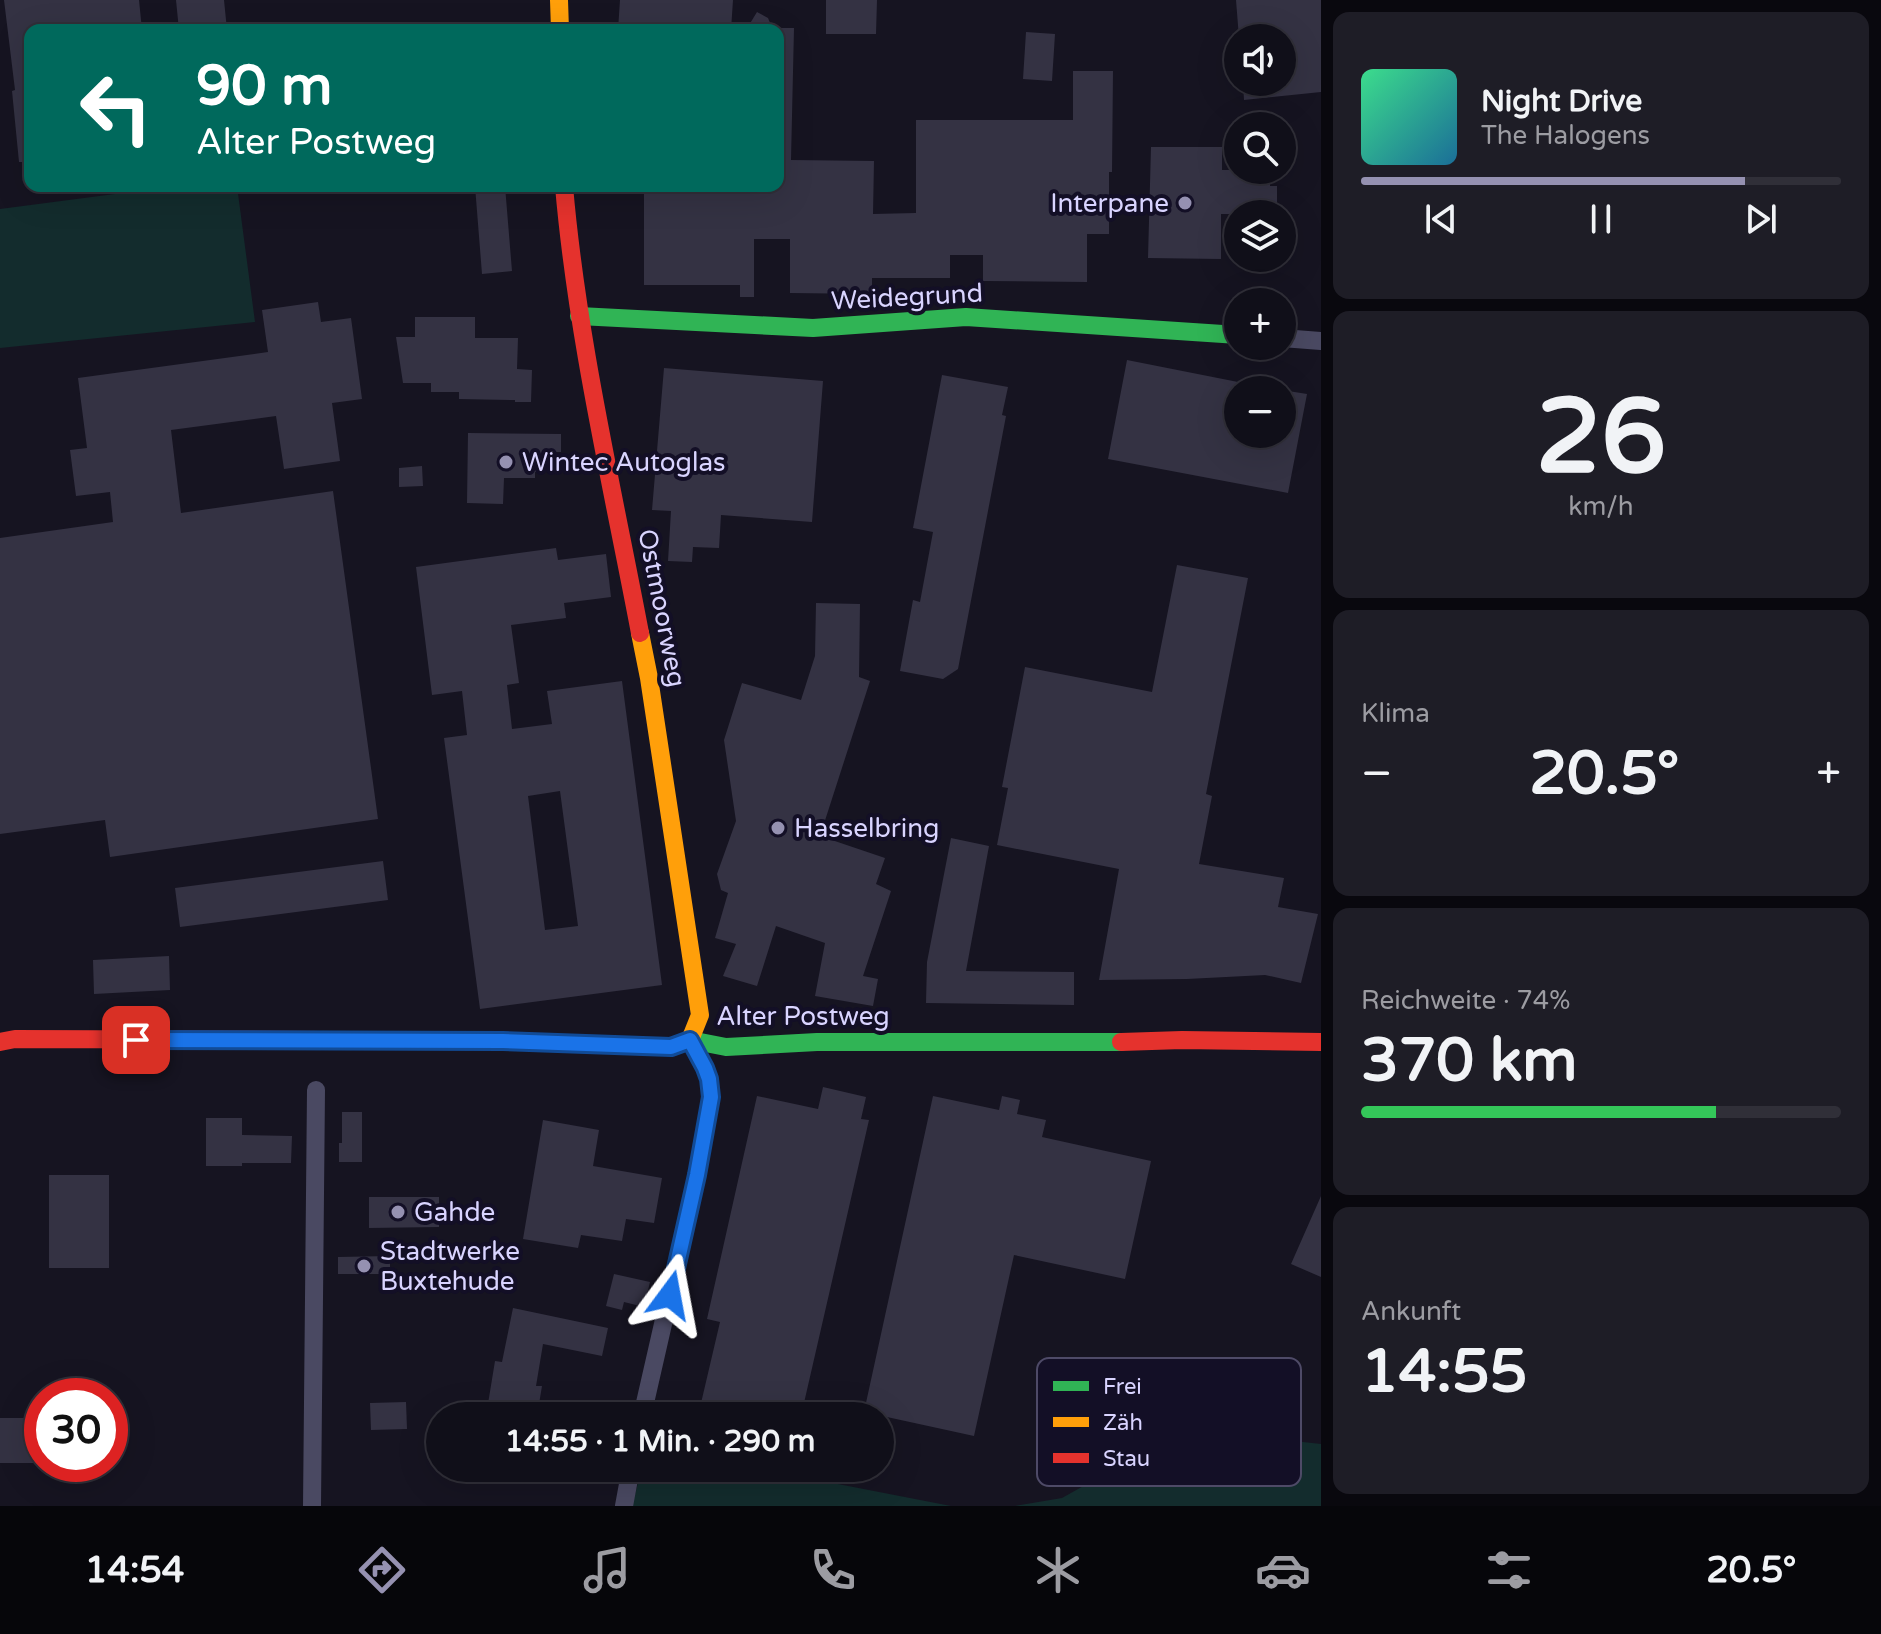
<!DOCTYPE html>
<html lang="de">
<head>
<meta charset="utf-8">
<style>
  body { margin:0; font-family:"Varela Round",sans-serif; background:#1e1d26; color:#f1f3f6; height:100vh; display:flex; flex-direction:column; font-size:30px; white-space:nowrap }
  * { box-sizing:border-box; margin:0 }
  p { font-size:26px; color:#9c9ca2 }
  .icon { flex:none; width:44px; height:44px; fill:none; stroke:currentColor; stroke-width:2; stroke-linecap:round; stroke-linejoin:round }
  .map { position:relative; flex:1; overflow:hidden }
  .panel { display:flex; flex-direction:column; gap:12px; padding:12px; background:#09080e; width:560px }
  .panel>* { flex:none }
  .top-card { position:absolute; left:24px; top:24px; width:760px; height:168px; border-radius:16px; box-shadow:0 8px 32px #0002,0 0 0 2px #302f38; background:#00695c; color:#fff; overflow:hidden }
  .tools { position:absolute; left:1224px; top:24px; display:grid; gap:16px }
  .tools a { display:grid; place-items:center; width:72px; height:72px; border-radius:50%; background:#100f19; box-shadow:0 8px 32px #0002,0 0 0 2px #302f38; font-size:40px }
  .speed { position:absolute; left:24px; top:1378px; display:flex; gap:16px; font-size:40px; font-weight:700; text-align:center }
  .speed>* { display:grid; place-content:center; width:104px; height:104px; border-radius:50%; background:#100f19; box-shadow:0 8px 32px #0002,0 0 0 2px #302f38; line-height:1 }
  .speed .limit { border:12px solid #d22; background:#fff; color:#111 }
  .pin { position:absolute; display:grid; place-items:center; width:68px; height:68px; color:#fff; margin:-34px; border-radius:16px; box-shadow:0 4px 12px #0006 }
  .me { position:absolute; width:88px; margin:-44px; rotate:13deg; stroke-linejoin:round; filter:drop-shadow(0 0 6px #0008) }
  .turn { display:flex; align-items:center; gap:28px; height:168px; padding:0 40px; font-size:36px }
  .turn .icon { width:104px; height:104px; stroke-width:2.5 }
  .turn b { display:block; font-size:56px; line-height:68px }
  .big { font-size:60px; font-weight:700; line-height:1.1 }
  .panel .tile { flex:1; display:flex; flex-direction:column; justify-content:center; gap:12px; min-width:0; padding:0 28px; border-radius:16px; background:#1e1d26 }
  .panel .dial { align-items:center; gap:0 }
  .dial b { font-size:104px; line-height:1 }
  .song { display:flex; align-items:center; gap:24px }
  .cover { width:96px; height:96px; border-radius:12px; background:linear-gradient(135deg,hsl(150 70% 55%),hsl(200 70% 35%)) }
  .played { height:8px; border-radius:4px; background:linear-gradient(90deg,#9591b1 80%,#302f38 80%) }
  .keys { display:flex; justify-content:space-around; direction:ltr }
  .heat { display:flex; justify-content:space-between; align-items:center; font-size:44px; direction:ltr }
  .charge { height:12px; border-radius:6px; background:linear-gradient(90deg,#34c759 74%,#302f38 0) }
  .trip { position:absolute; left:426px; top:1402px; width:468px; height:80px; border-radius:40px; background:#100f19; box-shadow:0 8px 32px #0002,0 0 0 2px #302f38; font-weight:700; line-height:80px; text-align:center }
  .menu { display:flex; height:128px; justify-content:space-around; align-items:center; background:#06060a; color:#9c9ca2 }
  .menu .icon { width:56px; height:56px }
  .menu .selected { color:#9591b1 }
  .menu b { font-size:36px; color:#f1f3f6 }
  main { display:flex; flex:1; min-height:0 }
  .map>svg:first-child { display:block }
  .green { fill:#132c2d }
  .building { fill:#343243; fill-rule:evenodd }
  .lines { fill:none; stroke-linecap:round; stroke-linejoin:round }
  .street { stroke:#4a4962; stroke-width:18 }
  .fast { stroke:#30b455; stroke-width:18 }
  .slow { stroke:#ff9f0a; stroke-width:18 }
  .jam { stroke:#e5322d; stroke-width:18 }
  .route-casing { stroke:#114b97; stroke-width:20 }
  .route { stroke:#1a73e8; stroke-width:14 }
  .poi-dot { fill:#9591b1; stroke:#130f26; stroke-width:3 }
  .labels { text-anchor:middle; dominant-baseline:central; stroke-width:8; stroke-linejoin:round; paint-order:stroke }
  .poi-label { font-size:26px; fill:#d9d4ff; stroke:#130f26; text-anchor:start }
  .street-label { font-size:26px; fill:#d9d4ff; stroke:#130f26 }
  .key { fill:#130f26; stroke:#4e4a67; stroke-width:2 }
  .key-label { font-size:22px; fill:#d9d4ff }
</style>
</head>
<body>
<main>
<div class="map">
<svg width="1321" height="1506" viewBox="0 0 1321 1506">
  <rect width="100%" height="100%" fill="#161421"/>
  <path class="green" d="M176,186H237L255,322L0,348V209Z
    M1226,1441H1294L1321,1444V1506H1015L1062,1498L1137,1456Z
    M642,1468H756L951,1506H632Z"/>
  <path class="building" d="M4,0H139L142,30H30V162H19L12,91L15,90Z
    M176,0H224L227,30H179Z
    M620,0H733L731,30H618Z
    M826,0H877L876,34H826Z
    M1236,0H1321V92L1244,100L1243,82H1282V38H1239Z
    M757,12L768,18L773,30H746Z
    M778,28H794L791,160L874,161L873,214L916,213V120H1073V71H1113L1112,172H1109V234H1087V282L983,281V255H950V278H872V294L790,293V239H754V297H740V285H644V186H778Z
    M1026,32L1055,34L1052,81L1023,79Z
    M1151,147H1222V170H1270V186H1277V214H1221V259L1148,258Z
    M475,186H505L512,271L482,274Z
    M318,302L321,322L351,318L362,399L332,403L340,461L284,469L276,416L171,430L181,513L333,491L378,819L110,857L105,820L0,834V538L113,522L110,492L76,496L70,450L87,448L78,378L268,352L262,310Z
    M415,317H475V338H518L517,369L532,370L531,402H515V400L459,399V392H431V383H403L396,337H415Z
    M1127,360L1238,382V434H1282V390L1307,394L1288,493L1108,459Z
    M664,368L823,381L812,522L721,515L719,548L693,547L692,562L668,561L671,511L652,510Z
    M942,375L1008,387L1002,415L1006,416L958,669L943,679L900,671L913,600L920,602L933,532L913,528Z
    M468,433L561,434V452H545L544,473L535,472V478H504L503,504L467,503Z
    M422,466L423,486L399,487V468Z
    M556,548L558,560L606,554L611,597L564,603L566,618L511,625L519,683L507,685L512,729L552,724L547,691L622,681L662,985L480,1009L444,738L467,735L462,691L432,695L416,567ZM560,791L578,926L545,930L528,796Z
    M1177,565L1248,578L1206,794L1212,796L1199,864L1284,878L1278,907L1318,914L1301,983L1265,975L1187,979L1099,980L1119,869L997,845L1008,788L1002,787L1025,667L1152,692Z
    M816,603L860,604L859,677L870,681L820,836L885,858L876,884L891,891L863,976L878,979L873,1006L815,996L825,943L776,926L757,986L723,976L736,944L715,938L728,893L721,890L717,874L736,821L724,740L742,683L801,700L815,656Z
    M951,838L989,846L966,971L1074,972V1005L926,1003L927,962Z
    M383,861L388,900L180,927L175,888Z
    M169,956L170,990L94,994L93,960Z
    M823,1087L866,1097L861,1119L869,1120L801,1416H698L720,1322L707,1319L757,1096L818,1109Z
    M933,1096L999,1110L1002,1096L1020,1100L1017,1114L1046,1120L1042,1137L1151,1161L1125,1279L1014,1255L974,1436L864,1412Z
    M342,1112H362V1162H339V1143H342Z
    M206,1118H242V1135L292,1136L291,1163H242V1166H206Z
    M543,1120L599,1130L593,1166L662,1178L654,1223L626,1219L622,1241L581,1235L578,1248L523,1239Z
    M49,1175H109V1268H49Z
    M1321,1196V1277L1291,1264Z
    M369,1197H439V1227L369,1228Z
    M390,1256V1274H338V1257Z
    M614,1274L650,1282L644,1307L624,1302L622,1310L606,1306Z
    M513,1308L608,1328L602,1356L543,1344L536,1386H542L537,1416H486L495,1361L502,1362Z
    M406,1402L407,1429L371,1430L370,1403Z
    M0,1418H33V1463H0Z"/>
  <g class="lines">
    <path class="street" d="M1282,338L1321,341
      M642,1416L697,1175L711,1097L709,1079L705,1068L690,1040
      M312,1506L316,1090
      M624,1506L631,1468"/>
    <path class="fast" d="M579,316L813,328L966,317L1238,335
      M325,1040L503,1041L671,1047L690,1040L726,1047L817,1042H1121"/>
    <path class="slow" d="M559,0L560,30
      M640,633L649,678L700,1015L690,1040"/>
    <path class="jam" d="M564,186C577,337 612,485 640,633
      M0,1042L15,1039L325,1040
      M1121,1042L1182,1040L1321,1042"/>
  </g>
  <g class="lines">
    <g class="route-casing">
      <path id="route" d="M136,1040L503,1041L671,1047L690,1040L705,1068L709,1079L711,1097L697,1175L670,1295"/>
    </g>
    <use href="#route" class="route"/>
  </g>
  <g class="poi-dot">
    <circle cx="1185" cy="203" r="8"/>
    <circle cx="506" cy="462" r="8"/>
    <circle cx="778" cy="828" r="8"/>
    <circle cx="398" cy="1212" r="8"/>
    <circle cx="364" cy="1266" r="8"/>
  </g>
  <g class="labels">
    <g class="poi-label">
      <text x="1169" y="203" text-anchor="end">Interpane</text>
      <text x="522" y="462">Wintec Autoglas</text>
      <text x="794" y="828">Hasselbring</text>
      <text x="414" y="1212">Gahde</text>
      <text x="380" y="1251">Stadtwerke<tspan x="380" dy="30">Buxtehude</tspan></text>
    </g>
    <g class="street-label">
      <text transform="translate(907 297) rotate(-3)">Weidegrund</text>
      <text transform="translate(662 608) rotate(79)">Ostmoorweg</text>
      <text x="803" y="1016">Alter Postweg</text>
    </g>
  </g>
  <rect x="1037" y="1358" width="264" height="128" rx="12" class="key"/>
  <rect x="1053" y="1381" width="36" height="10" fill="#30b455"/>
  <rect x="1053" y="1417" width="36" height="10" fill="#ff9f0a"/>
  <rect x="1053" y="1453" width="36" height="10" fill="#e5322d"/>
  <g class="key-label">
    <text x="1103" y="1394">Frei</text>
    <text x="1103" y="1430">Zäh</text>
    <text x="1103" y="1466">Stau</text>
  </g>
</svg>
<div class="tools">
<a><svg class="icon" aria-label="sound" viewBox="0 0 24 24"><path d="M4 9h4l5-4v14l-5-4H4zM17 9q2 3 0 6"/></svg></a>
<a><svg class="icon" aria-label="search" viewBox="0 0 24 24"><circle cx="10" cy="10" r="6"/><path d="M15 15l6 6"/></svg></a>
<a><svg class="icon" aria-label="layers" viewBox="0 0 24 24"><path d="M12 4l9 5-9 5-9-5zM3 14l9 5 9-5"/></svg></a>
<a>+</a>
<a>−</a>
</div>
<div class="speed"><div class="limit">30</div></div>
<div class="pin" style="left:136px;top:1040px;background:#d93025"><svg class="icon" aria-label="arrive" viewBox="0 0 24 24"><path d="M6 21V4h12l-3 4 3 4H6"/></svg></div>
<svg class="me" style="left:670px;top:1295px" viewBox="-20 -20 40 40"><path d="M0-17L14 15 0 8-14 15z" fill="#1a73e8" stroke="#fff" stroke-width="4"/></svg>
<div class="trip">14:55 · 1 Min. · 290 m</div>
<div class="top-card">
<div class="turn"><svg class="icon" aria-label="left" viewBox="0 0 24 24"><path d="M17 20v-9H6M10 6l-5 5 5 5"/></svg><div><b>90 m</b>Alter Postweg</div></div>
</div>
</div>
<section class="panel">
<div class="tile">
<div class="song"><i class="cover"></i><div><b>Night Drive</b><p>The Halogens</p></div></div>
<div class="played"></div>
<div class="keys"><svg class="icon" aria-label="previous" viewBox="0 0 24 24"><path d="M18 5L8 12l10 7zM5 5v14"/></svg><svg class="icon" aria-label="pause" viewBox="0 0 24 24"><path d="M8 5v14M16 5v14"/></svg><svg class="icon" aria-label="next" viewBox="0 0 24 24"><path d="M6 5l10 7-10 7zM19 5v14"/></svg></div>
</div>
<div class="tile dial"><b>26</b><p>km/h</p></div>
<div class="tile"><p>Klima</p>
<div class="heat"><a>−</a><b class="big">20.5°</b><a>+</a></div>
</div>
<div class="tile"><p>Reichweite · 74%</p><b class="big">370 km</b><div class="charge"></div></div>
<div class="tile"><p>Ankunft</p><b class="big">14:55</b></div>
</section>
</main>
<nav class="menu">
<b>14:54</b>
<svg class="icon selected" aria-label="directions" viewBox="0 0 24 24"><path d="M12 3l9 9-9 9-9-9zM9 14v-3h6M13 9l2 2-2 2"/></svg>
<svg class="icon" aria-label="music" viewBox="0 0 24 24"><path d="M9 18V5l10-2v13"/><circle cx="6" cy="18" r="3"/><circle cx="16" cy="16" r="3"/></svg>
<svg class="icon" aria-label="phone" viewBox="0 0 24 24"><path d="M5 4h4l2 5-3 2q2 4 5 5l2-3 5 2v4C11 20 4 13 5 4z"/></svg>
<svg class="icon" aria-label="climate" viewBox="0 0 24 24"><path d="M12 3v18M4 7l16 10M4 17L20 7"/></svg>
<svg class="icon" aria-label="car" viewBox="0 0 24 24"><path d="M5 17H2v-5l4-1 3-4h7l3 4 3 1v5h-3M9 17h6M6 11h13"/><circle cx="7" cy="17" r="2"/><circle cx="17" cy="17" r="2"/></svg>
<svg class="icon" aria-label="filters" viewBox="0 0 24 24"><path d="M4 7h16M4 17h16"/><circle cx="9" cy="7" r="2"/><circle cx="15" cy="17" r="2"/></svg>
<b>20.5°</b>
</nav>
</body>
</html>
